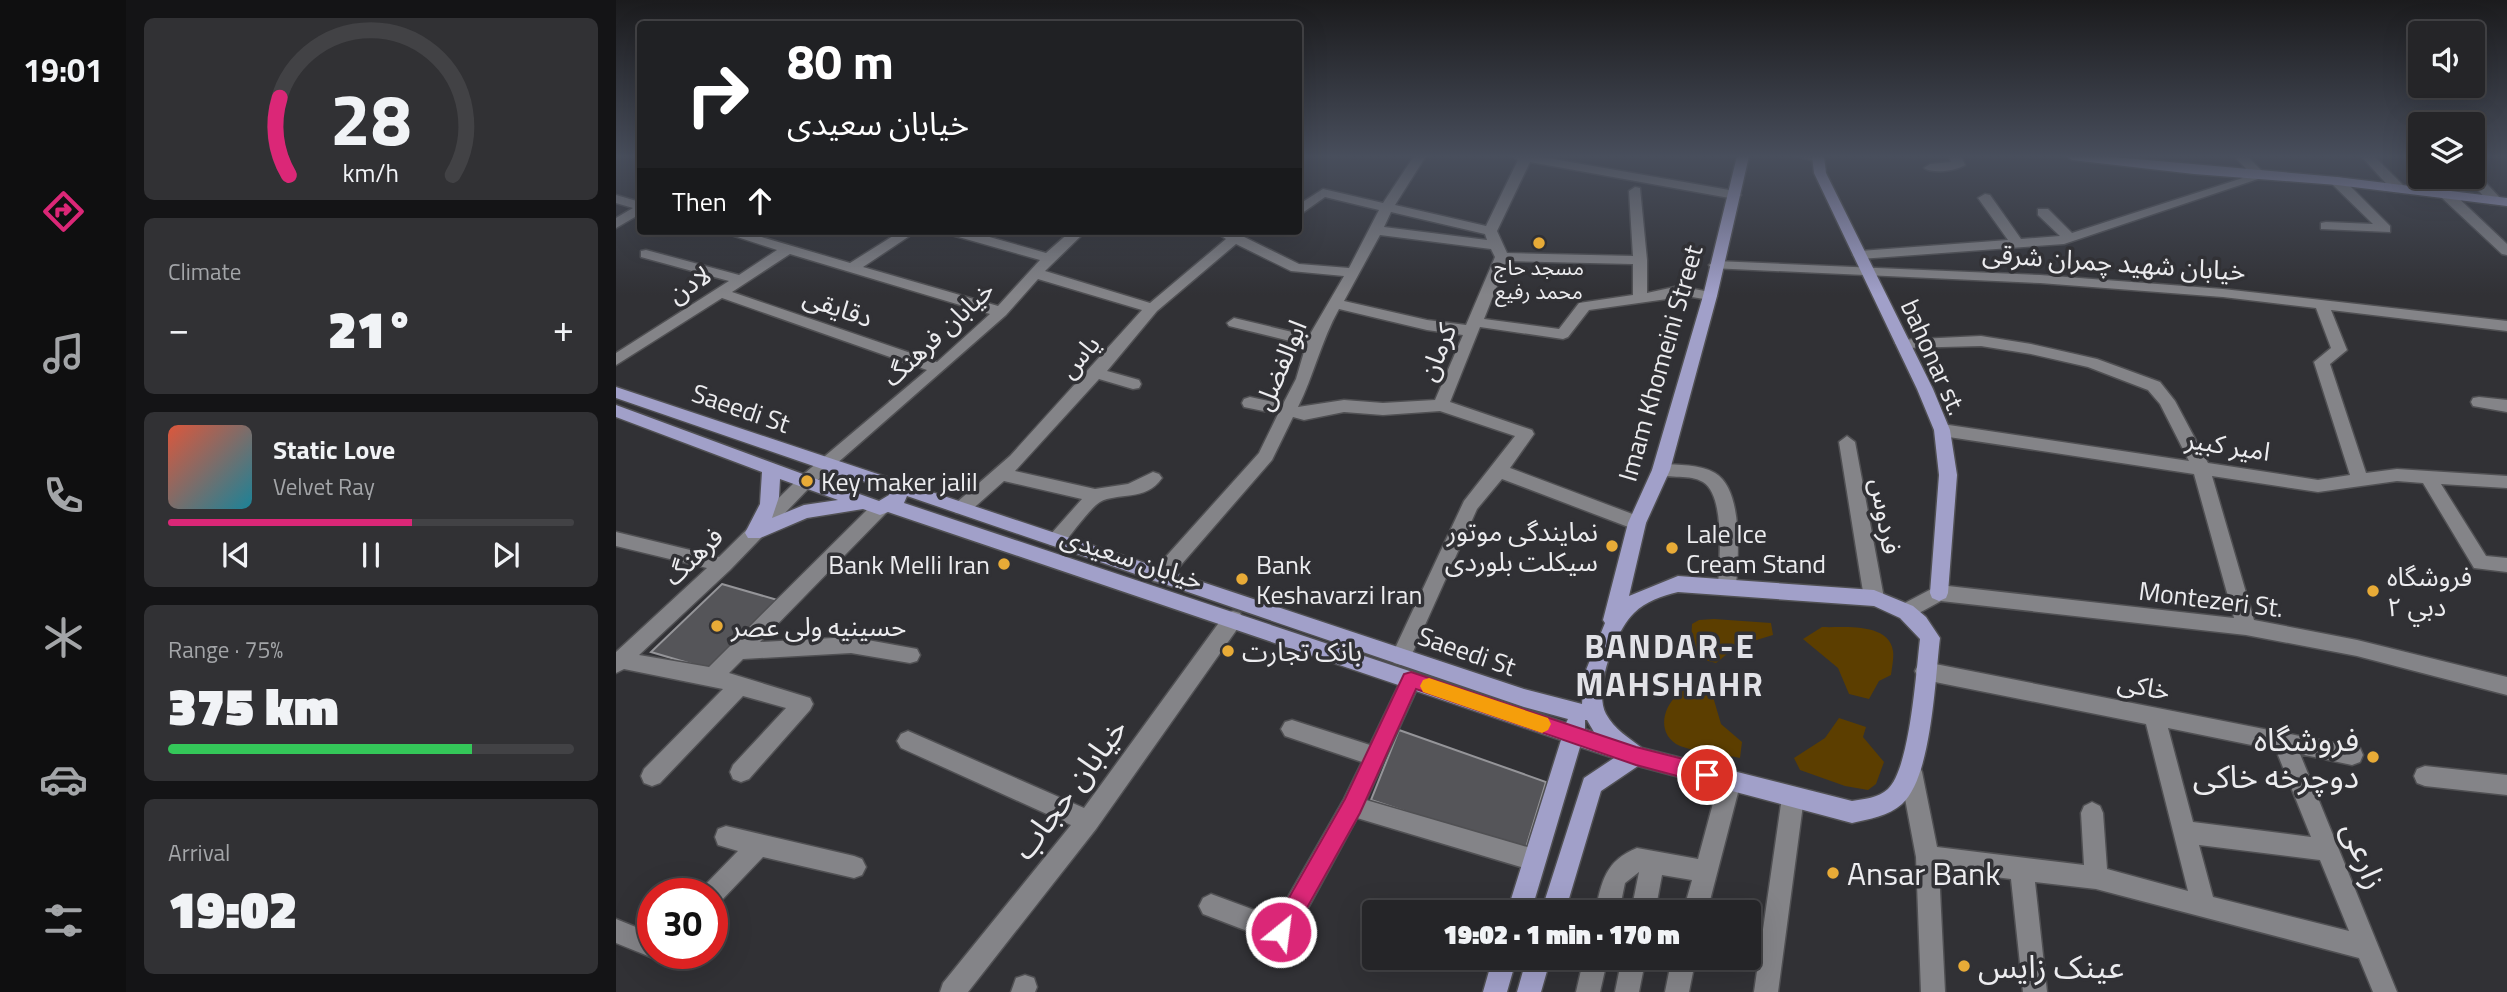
<!DOCTYPE html>
<html lang="en">
<head>
<meta charset="utf-8">
<style>
  body { margin:0; font-family:"Titillium Web","Noto Sans Arabic",sans-serif; background:#313134; color:#f1f3f6; height:100vh; display:flex; flex-direction:column; font-size:26px; white-space:nowrap }
  * { box-sizing:border-box; margin:0 }
  p { font-size:23px; color:#a3a5a8 }
  .icon { flex:none; width:38px; height:38px; fill:none; stroke:currentColor; stroke-width:2; stroke-linecap:round; stroke-linejoin:round }
  .map { position:relative; flex:1; overflow:hidden }
  .panel { display:flex; flex-direction:column; gap:18px; padding:18px; background:#141416; width:490px }
  .panel>* { flex:none }
  .hud { position:absolute; left:21px; top:21px; width:665px; height:214px; border-radius:7px; box-shadow:0 7px 28px #0002,0 0 0 2px #424245; background:#202124; color:#fff; overflow:hidden }
  .buttons { position:absolute; left:1792px; top:21px; display:grid; gap:14px }
  .buttons a { display:grid; place-items:center; width:77px; height:77px; border-radius:7px; background:#252528; box-shadow:0 7px 28px #0002,0 0 0 2px #424245; font-size:35px }
  .speed { position:absolute; left:21px; top:878px; display:flex; gap:14px; font-size:35px; font-weight:700; text-align:center }
  .speed>* { display:grid; place-content:center; width:91px; height:91px; border-radius:50%; background:#252528; box-shadow:0 7px 28px #0002,0 0 0 2px #424245; line-height:1 }
  .speed .limit { border:10px solid #d22; background:#fff; color:#111 }
  .pin { position:absolute; display:grid; place-items:center; width:60px; height:60px; color:#fff; margin:-30px; border:4px solid #fff; border-radius:50%; box-shadow:0 2px 7px #0007 }
  .me { position:absolute; width:77px; margin:-38px; rotate:29deg; stroke-linejoin:round; filter:drop-shadow(0 0 5px #0008) }
  .turn { display:flex; align-items:center; gap:24px; height:147px; padding:0 35px; font-size:32px }
  .turn .icon { width:91px; height:91px; stroke-width:2.5 }
  .turn b { display:block; font-size:49px; line-height:60px }
  .then { display:flex; align-items:center; height:66px; padding:0 35px; background:#0003; gap:14px; font-size:26px }
  .big { font-size:52px; font-weight:800; line-height:1.1 }
  .panel .widget { flex:1; display:flex; flex-direction:column; justify-content:center; gap:10px; min-width:0; padding:0 24px; border-radius:10px; background:#313134 }
  .panel .dial { align-items:center; gap:0 }
  .dial svg { height:182px; overflow:visible; fill:none; stroke:#424245; stroke-width:7; stroke-linecap:round; text-anchor:middle }
  .dial text { fill:#f1f3f6; stroke:none }
  .song { display:flex; align-items:center; gap:21px }
  .cover { width:84px; height:84px; border-radius:10px; background:linear-gradient(135deg,hsl(10 70% 55%),hsl(190 70% 35%)) }
  .played { height:7px; border-radius:4px; background:linear-gradient(90deg,#db2777 60%,#424245 60%) }
  .keys { display:flex; justify-content:space-around; direction:ltr }
  .heat { display:flex; justify-content:space-between; align-items:center; font-size:38px; direction:ltr }
  .charge { height:10px; border-radius:5px; background:linear-gradient(90deg,#34c759 75%,#424245 0) }
  .trip { position:absolute; left:746px; top:900px; width:399px; height:70px; border-radius:7px; background:#252528; box-shadow:0 7px 28px #0002,0 0 0 2px #424245; font-weight:800; line-height:70px; text-align:center }
  main { display:flex; flex:1; min-height:0 }
  .tabs { display:flex; flex-direction:column; width:126px; justify-content:space-around; align-items:center; background:#0f0f10; color:#a3a5a8 }
  .tabs .icon { width:49px; height:49px }
  .tabs .active { color:#db2777 }
  .tabs b { font-size:32px; color:#f1f3f6 }
  .map>svg:first-child { display:block }
  .green { fill:#5c3e00 }
  .building { fill:#555559; stroke:#959599; stroke-width:2 }
  .lines { fill:none; stroke-linecap:round; stroke-linejoin:round }
  .minor-casing { stroke:#505053; stroke-width:3 }
  .major-casing { stroke:#505053; stroke-width:3 }
  .minor { fill:#848488; fill-rule:evenodd }
  .major { fill:#a1a0c9; fill-rule:evenodd }
  .route { fill:#db2777; stroke:#8e194d; stroke-width:2 }
  .slow { fill:#f59e0b }
  .poi-dot { fill:#e8ab37; stroke:#313135; stroke-width:2.5 }
  .labels { text-anchor:middle; dominant-baseline:central; stroke-width:7; stroke-linejoin:round; paint-order:stroke }
  .far-poi-label { font-size:21px; fill:#ececef; stroke:#313135 }
  .street-label { font-size:26px; fill:#ececef; stroke:#313135 }
  .poi-label { font-size:26px; fill:#ececef; stroke:#313135; text-anchor:start }
  .near-poi-label { font-size:32px; fill:#ececef; stroke:#313135; text-anchor:start }
  .near-street-label { font-size:32px; fill:#ececef; stroke:#313135 }
  .district-label { font-size:33px; font-weight:bold; letter-spacing:2px; fill:#e2e2e7; stroke:#313135 }
</style>
</head>
<body>
<main>
<nav class="tabs">
<b>19:01</b>
<svg class="icon active" aria-label="directions" viewBox="0 0 24 24"><path d="M12 3l9 9-9 9-9-9zM9 14v-3h6M13 9l2 2-2 2"/></svg>
<svg class="icon" aria-label="music" viewBox="0 0 24 24"><path d="M9 18V5l10-2v13"/><circle cx="6" cy="18" r="3"/><circle cx="16" cy="16" r="3"/></svg>
<svg class="icon" aria-label="phone" viewBox="0 0 24 24"><path d="M5 4h4l2 5-3 2q2 4 5 5l2-3 5 2v4C11 20 4 13 5 4z"/></svg>
<svg class="icon" aria-label="climate" viewBox="0 0 24 24"><path d="M12 3v18M4 7l16 10M4 17L20 7"/></svg>
<svg class="icon" aria-label="car" viewBox="0 0 24 24"><path d="M5 17H2v-5l4-1 3-4h7l3 4 3 1v5h-3M9 17h6M6 11h13"/><circle cx="7" cy="17" r="2"/><circle cx="17" cy="17" r="2"/></svg>
<svg class="icon" aria-label="filters" viewBox="0 0 24 24"><path d="M4 7h16M4 17h16"/><circle cx="9" cy="7" r="2"/><circle cx="15" cy="17" r="2"/></svg>
</nav>
<section class="panel">
<div class="widget dial"><svg viewBox="0 0 100 80">
<path d="M14 69A42 42 0 1 1 86 69"/>
<path d="M14 69A42 42 0 0 1 10 35" stroke="#db2777"/>
<text x="50" y="56" font-size="32" font-weight="700">28</text>
<text x="50" y="72" font-size="11">km/h</text>
</svg></div>
<div class="widget"><p>Climate</p>
<div class="heat"><a>−</a><b class="big">21°</b><a>+</a></div>
</div>
<div class="widget">
<div class="song"><i class="cover"></i><div><b>Static Love</b><p>Velvet Ray</p></div></div>
<div class="played"></div>
<div class="keys"><svg class="icon" aria-label="previous" viewBox="0 0 24 24"><path d="M18 5L8 12l10 7zM5 5v14"/></svg><svg class="icon" aria-label="pause" viewBox="0 0 24 24"><path d="M8 5v14M16 5v14"/></svg><svg class="icon" aria-label="next" viewBox="0 0 24 24"><path d="M6 5l10 7-10 7zM19 5v14"/></svg></div>
</div>
<div class="widget"><p>Range · 75%</p><b class="big">375 km</b><div class="charge"></div></div>
<div class="widget"><p>Arrival</p><b class="big">19:02</b></div>
</section>
<div class="map">
<svg width="1891" height="992" viewBox="0 0 1891 992">
  <rect width="100%" height="100%" fill="#313135"/>
  <path class="green" d="M1098,619L1155,623L1157,635L1121,646L1100,663L1081,658L1075,645L1076,624L1083,620Z
    M1206,627C1227,628 1273,622 1277,651C1278,658 1276,667 1275,675L1263,681L1253,699L1233,694L1222,668L1187,639Z
    M1079,685L1095,690L1105,724L1126,742L1124,758C1105,754 1082,753 1064,746C1042,736 1045,711 1060,696C1065,691 1073,688 1079,685Z
    M1223,718L1250,727L1247,737L1268,762L1260,784L1252,790L1229,786L1184,770L1178,758L1209,738Z"/>
  <path class="building" d="M106,584L165,601L96,670L35,652Z
    M783,730L930,782L909,851L755,800Z"/>
  <g class="lines">
    <g class="minor-casing">
      <path id="minor" d="M798,156H810L779,205L870,226L902,160L895,156H920L1119,191L1125,195L1119,199L914,162L881,231L891,253L1017,256L1013,191L1019,187L1024,188L1031,260V293L1063,286L1099,293L1101,296L1094,300L1064,295L1051,299L973,310L952,337L947,339L864,327L834,402L916,430L918,434L894,468L1027,518L1030,523L1027,528H1015L886,479L861,509L792,663L785,665L778,663L775,657L848,501L899,436L824,411L767,415L728,412L688,420L677,417L656,460L551,581L544,583L537,581L535,576L537,571L643,453L662,414L628,407L626,403L628,399L634,397L667,404L680,379L690,345L613,326L611,323L618,318L693,336L728,276L675,271L620,244L541,311L491,371L523,380L525,384L523,388L517,389L483,379L399,471L479,489L512,484L537,472L543,474L546,478C530,502 501,492 484,502C473,509 456,534 446,545H434L431,540L434,535L466,499L388,481L352,513H340L337,508L340,503L394,456L526,310L422,279L390,315L195,486L114,570L23,655L93,667L258,503H270L273,508L270,513L144,642L235,637L301,649L304,655L301,661L294,663L235,653L127,659L113,673L194,698L197,704L194,710L133,779L125,782L117,779L114,772L117,765L170,708L127,696L44,783L36,786L28,783L25,776L28,769L107,689L8,669L0,673V652L91,568L0,546V532L103,557L183,478L311,370L106,298L0,365V353L113,281L25,257V251L30,250L123,275L161,250L103,231H125L234,263L285,231H301L247,267L382,306L424,260L332,234L330,231H352L430,253L455,231H470L429,271L534,303L610,239L598,231H616L683,264L733,268L763,210L709,197L682,216V205L707,189L767,203ZM775,212L869,234L871,240L768,227ZM764,235L875,249L879,257L850,325L811,320L728,301ZM174,254L374,314L321,362L116,292ZM891,261L1017,264V295L963,303L943,329L868,319ZM723,309L811,330L847,335L819,400L767,403L728,400L682,407C698,375 705,341 723,309Z
        M1180,156H1207L1208,158L1202,162Z
        M1333,156H1345L1349,165C1340,171 1317,174 1308,168L1314,164L1335,162Z
        M1618,156H1631L1651,176L1448,244L1244,259L1237,255L1244,251L1392,240L1362,198L1369,194L1374,195L1405,239L1444,236L1422,215V209H1432L1456,233L1636,175Z
        M1745,156H1758L1788,186V192H1778Z
        M1857,172L1861,173L1884,198V204H1874L1853,179L1851,177H1857Z
        M1721,177L1726,178L1774,226V232L1705,229V223L1710,222L1757,224L1716,184L1715,181Z
        M1831,191L1836,192L1891,244V255L1886,254L1826,198L1825,195Z
        M0,195L24,202V214L0,228V218L17,208L0,203Z
        M1100,261L1424,275L1607,289L1891,321V331L1715,310L1731,350L1714,364L1750,473L1781,469L1891,476V488L1825,484L1870,556L1891,558V572L1858,568L1807,483L1781,481L1702,492L1596,476L1638,620L1741,640L1891,677V695L1741,656L1630,635L1325,601L1292,619L1285,617L1282,611L1285,605L1323,585L1618,618L1578,474L1326,436L1318,430L1326,424L1573,461L1544,404L1532,390L1472,367L1415,354L1365,346L1287,348L1282,346L1279,343L1282,340L1365,336L1415,344L1481,359L1544,382L1559,401L1592,463L1702,480L1734,475L1698,362L1715,348L1700,308L1607,297L1424,283L1095,268L1093,265Z
        M1863,397L1891,400V412L1857,406L1855,402L1857,398Z
        M1231,436L1239,442L1268,598L1265,603L1258,606L1251,603L1248,598L1223,442Z
        M1045,464C1062,465 1084,464 1099,473C1128,490 1122,558 1120,587L1118,592L1111,595L1104,592L1102,587C1103,563 1110,496 1087,482C1074,474 1054,479 1039,474L1036,470L1039,466Z
        M617,611L624,613L627,619L624,625L480,829L352,992H324L327,983L455,825L285,748L281,741L285,734L292,731L299,734L468,808L610,613Z
        M1309,662L1744,748L1747,755L1744,762L1736,765L1684,754L1781,992H1757L1743,958L1480,889L1419,882L1431,992H1407L1395,879L1323,870L1329,992H1305L1300,857L1284,772L1287,765L1295,762L1303,765L1306,772L1321,847L1468,865L1465,813L1468,806L1476,802L1484,806L1487,813L1491,869L1572,891L1530,724L1309,680L1302,677L1299,671L1302,665ZM1552,728L1660,750L1695,837L1577,822ZM1583,845L1704,860L1733,931L1597,897Z
        M795,671L802,674L805,680L750,800L918,849L926,852L929,860L926,868L918,871L741,818L674,941L665,944L587,914L583,906L587,898L595,894L660,918L728,799L746,762L669,736L665,729L669,722L676,720L754,745L788,674Z
        M1809,766L1891,775V795L1809,786L1801,783L1798,776L1801,769Z
        M1114,771L1122,774L1125,781L1091,912H1067L1076,880L1046,875L1039,912H1015L1023,872L1009,883L1003,912H979C986,881 989,861 1021,848L1082,859L1103,781L1106,774Z
        M1177,787L1185,790L1188,797L1162,992H1138L1166,797L1169,790Z
        M110,826L238,856L246,859L250,867L246,875L238,878L147,857L104,902L96,906V894H84L88,886L122,851L102,845L99,837L102,829Z
        M0,919L37,934V954L46,955L37,958L0,943Z
        M968,957H992L984,992H960Z
        M1006,957H1030L1023,992H999Z
        M1056,957H1080L1073,992H1049Z
        M409,975L418,978L421,987L419,992H395L400,978Z"/>
    </g>
    <g class="major-casing">
      <path id="major" d="M1121,156H1133L1101,296L1054,470L1030,523L1013,596L1062,576L1258,590L1297,606L1310,617L1324,638C1319,678 1316,777 1286,804C1273,816 1253,819 1236,823L1022,766L985,791L949,912H925L968,778L998,758L964,747L915,912H891L945,740L272,512L264,515L247,509L191,518L144,538H132L129,533L144,504L146,472L0,417V405L203,480L212,471L0,398V387L908,689L966,704L968,675L989,623L987,620L1012,523L1036,470L1087,296ZM233,476L275,491L273,495L263,501L218,485ZM164,479L222,500L188,505L156,518L163,497ZM291,496L908,707L952,719L950,723L288,503ZM1062,592L1258,606L1284,618L1304,639C1300,672 1294,768 1272,789C1262,798 1248,799 1236,801L1026,748C1013,738 998,729 990,714C977,690 999,631 1018,613C1030,601 1046,596 1062,592ZM969,720H971L978,732L969,729Z
        M1196,156H1208L1210,173L1317,389L1334,430L1341,475L1332,593L1330,598L1323,601L1316,598L1314,593L1323,475L1318,430L1301,389L1198,173Z
        M1450,156H1486L1721,177L1891,198V206L1721,185L1578,174L1456,160Z
        M877,957H901L891,992H867Z
        M911,957H935L925,992H901Z"/>
    </g>
    <use href="#minor" class="minor"/>
    <use href="#major" class="major"/>
  </g>
  <linearGradient id="sky" x2="0" y2="1"><stop stop-color="#1b1b1d"/><stop offset="0.53" stop-color="#484e5c"/><stop offset="1" stop-color="#484e5c" stop-opacity="0"/></linearGradient>
  <rect width="1891" height="295" fill="url(#sky)"/>
  <path class="route" d="M795,672L1020,747L1091,765L1098,768L1101,775L1098,781L1091,784L1020,765L800,689L744,813L673,940L665,943L658,940L654,932L658,924L729,799L788,674Z"/>
  <path class="slow" d="M813,678L932,718L935,724L932,730L926,733L807,692L804,686L807,680Z"/>
  <g class="poi-dot">
    <circle cx="923" cy="243" r="7"/>
    <circle cx="191" cy="481" r="7"/>
    <circle cx="996" cy="546" r="7"/>
    <circle cx="1056" cy="548" r="7"/>
    <circle cx="388" cy="564" r="7"/>
    <circle cx="626" cy="579" r="7"/>
    <circle cx="1757" cy="591" r="7"/>
    <circle cx="101" cy="626" r="7"/>
    <circle cx="612" cy="651" r="7"/>
    <circle cx="1757" cy="757" r="7"/>
    <circle cx="1217" cy="873" r="7"/>
    <circle cx="1348" cy="966" r="7"/>
  </g>
  <g class="labels">
    <g class="far-poi-label">
      <text x="923" y="267">مسجد حاج<tspan x="923" dy="24">محمد رفیع</tspan></text>
    </g>
    <g class="street-label">
      <text transform="translate(1498 262) rotate(4)">خیابان شهید چمران شرقی</text>
      <text transform="translate(73 284) rotate(-33)">لادن</text>
      <text transform="translate(222 307) rotate(19)">دقایقی</text>
      <text transform="translate(322 333) rotate(-43)">خیابان فرهنگ</text>
      <text transform="translate(821 352) rotate(-68)">کرمان</text>
      <text transform="translate(463 356) rotate(-49)">یاس</text>
      <text transform="translate(1318 357) rotate(66)">bahonar st.</text>
      <text transform="translate(1044 363) rotate(-74)">Imam Khomeini Street</text>
      <text transform="translate(664 365) rotate(-67)">ابوالفضل</text>
      <text transform="translate(125 408) rotate(19)">Saeedi St</text>
      <text transform="translate(1612 445) rotate(9)">امیر کبیر</text>
      <text transform="translate(1270 516) rotate(80)">فردوس</text>
      <text transform="translate(77 556) rotate(-44)">فرهنگ</text>
      <text transform="translate(516 558) rotate(18)">خیابان سعیدی</text>
      <text transform="translate(1595 599) rotate(7)">Montezeri St.</text>
      <text transform="translate(851 651) rotate(19)">Saeedi St</text>
      <text transform="translate(1528 686) rotate(11)">خاکی</text>
    </g>
    <g class="poi-label">
      <text x="205" y="481">Key maker jalil</text>
      <text x="982" y="531" text-anchor="end">نمایندگی موتور<tspan x="982" dy="30">سیکلت بلوردی</tspan></text>
      <text x="1070" y="533">Lale Ice<tspan x="1070" dy="30">Cream Stand</tspan></text>
      <text x="374" y="564" text-anchor="end">Bank Melli Iran</text>
      <text x="640" y="564">Bank<tspan x="640" dy="30">Keshavarzi Iran</tspan></text>
      <text x="1771" y="576">فروشگاه<tspan x="1771" dy="30">دبي ٢</tspan></text>
      <text x="115" y="626">حسینیه ولی عصر</text>
      <text x="626" y="651">بانک تجارت</text>
    </g>
    <g class="near-poi-label">
      <text x="1743" y="739" text-anchor="end">فروشگاه<tspan x="1743" dy="37">دوچرخه خاکی</tspan></text>
      <text x="1231" y="873">Ansar Bank</text>
      <text x="1362" y="966">عینک زایس</text>
    </g>
    <g class="near-street-label">
      <text transform="translate(453 788) rotate(-53)">خیابان حجاب</text>
      <text transform="translate(1749 855) rotate(68)">زارعی</text>
    </g>
    <g class="district-label">
      <text x="1054" y="646">BANDAR-E<tspan x="1054" dy="38">MAHSHAHR</tspan></text>
    </g>
  </g>
</svg>
<div class="buttons">
<a><svg class="icon" aria-label="sound" viewBox="0 0 24 24"><path d="M4 9h4l5-4v14l-5-4H4zM17 9q2 3 0 6"/></svg></a>
<a><svg class="icon" aria-label="layers" viewBox="0 0 24 24"><path d="M12 4l9 5-9 5-9-5zM3 14l9 5 9-5"/></svg></a>
</div>
<div class="speed"><div class="limit">30</div></div>
<div class="pin" style="left:1091px;top:775px;background:#d93025"><svg class="icon" aria-label="arrive" viewBox="0 0 24 24"><path d="M6 21V4h12l-3 4 3 4H6"/></svg></div>
<svg class="me" style="left:665px;top:932px" viewBox="-20 -20 40 40"><circle r="17" fill="#db2777" stroke="#fff" stroke-width="3"/><path d="M0-11L8 9 0 5-8 9z" fill="#fff"/></svg>
<div class="trip">19:02 · 1 min · 170 m</div>
<div class="hud">
<div class="turn"><svg class="icon" aria-label="right" viewBox="0 0 24 24"><path d="M7 20v-9h11M14 6l5 5-5 5"/></svg><div><b>80 m</b>خیابان سعیدی</div></div>
<div class="then">Then<svg class="icon" aria-label="ahead" viewBox="0 0 24 24"><path d="M12 20V5M6 11l6-6 6 6"/></svg></div>
</div>
</div>
</main>
</body>
</html>
